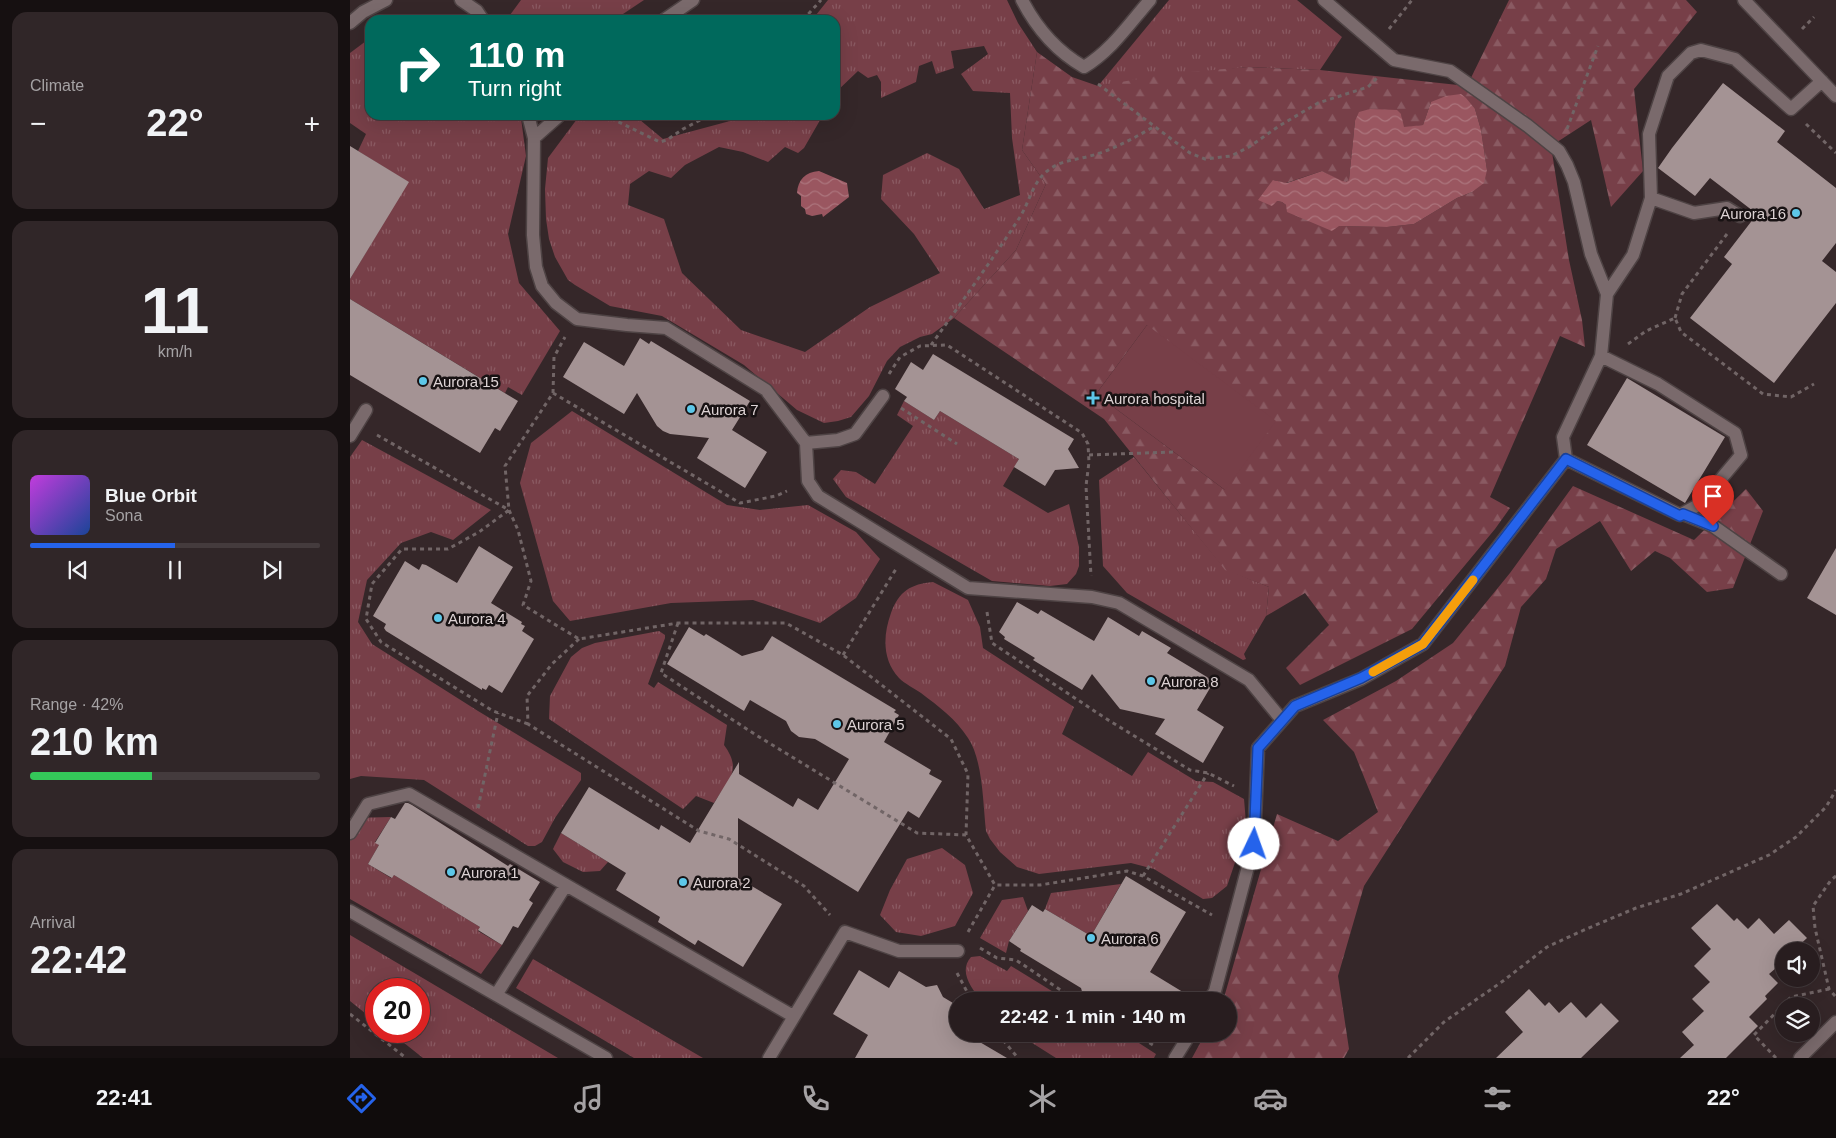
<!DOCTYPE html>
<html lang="en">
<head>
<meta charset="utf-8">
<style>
  body { margin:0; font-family:Arial,sans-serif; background:#302628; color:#f1f3f6; height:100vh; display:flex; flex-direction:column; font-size:19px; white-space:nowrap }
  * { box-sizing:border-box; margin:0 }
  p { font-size:16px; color:#a5a2a4 }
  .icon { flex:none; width:28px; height:28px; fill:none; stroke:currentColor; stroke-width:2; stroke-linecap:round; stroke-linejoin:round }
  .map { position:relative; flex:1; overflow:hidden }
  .details { display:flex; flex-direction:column; gap:12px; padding:12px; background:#161011; width:350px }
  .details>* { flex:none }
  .hud { position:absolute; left:15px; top:15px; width:475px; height:105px; border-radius:15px; box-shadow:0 5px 20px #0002,0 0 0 1px #443b3d; background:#00695c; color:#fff; overflow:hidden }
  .fabs { position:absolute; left:1425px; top:942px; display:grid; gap:10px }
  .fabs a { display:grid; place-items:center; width:45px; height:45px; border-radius:50%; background:#281d1f; box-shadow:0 5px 20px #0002,0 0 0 1px #443b3d; font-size:25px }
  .speed { position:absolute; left:15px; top:978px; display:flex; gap:10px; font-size:25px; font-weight:700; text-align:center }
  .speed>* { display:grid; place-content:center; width:65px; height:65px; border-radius:50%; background:#281d1f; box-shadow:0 5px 20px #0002,0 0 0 1px #443b3d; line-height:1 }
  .speed .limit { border:8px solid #d22; background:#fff; color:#111 }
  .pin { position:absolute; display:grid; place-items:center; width:42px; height:42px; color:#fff; margin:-51px -21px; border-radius:50% 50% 50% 0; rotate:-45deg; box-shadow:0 0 5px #0007 }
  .pin .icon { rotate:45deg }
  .me { position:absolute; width:55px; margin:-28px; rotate:3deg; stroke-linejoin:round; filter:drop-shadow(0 0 4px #0008) }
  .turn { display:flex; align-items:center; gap:18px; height:105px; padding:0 20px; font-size:22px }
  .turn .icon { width:65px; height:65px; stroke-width:2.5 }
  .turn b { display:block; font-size:35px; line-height:42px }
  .big { font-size:38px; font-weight:700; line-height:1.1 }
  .details .tile { flex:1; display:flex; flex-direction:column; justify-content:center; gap:8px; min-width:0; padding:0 18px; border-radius:15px; background:#302628 }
  .details .dial { align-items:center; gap:0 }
  .dial b { font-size:65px; line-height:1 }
  .song { display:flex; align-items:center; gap:15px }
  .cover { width:60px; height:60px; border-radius:8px; background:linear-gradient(135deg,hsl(290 70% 55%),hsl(220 70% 35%)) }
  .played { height:5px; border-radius:2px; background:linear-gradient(90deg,#2563eb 50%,#443b3d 50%) }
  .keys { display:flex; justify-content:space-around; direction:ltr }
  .heat { display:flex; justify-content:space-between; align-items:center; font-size:28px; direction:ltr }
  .charge { height:8px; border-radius:4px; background:linear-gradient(90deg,#34c759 42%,#443b3d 0) }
  .trip { position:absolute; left:599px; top:992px; width:288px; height:50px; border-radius:25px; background:#281d1f; box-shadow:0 5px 20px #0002,0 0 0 1px #443b3d; font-weight:700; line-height:50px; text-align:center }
  .menu { display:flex; height:80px; justify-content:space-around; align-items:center; background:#100c0c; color:#a5a2a4 }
  .menu .icon { width:35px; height:35px }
  .menu .on { color:#2563eb }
  .menu b { font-size:22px; color:#f1f3f6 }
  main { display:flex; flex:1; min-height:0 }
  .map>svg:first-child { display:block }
  .grass { fill:url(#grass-tufts) }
  .forest { fill:url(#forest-firs); fill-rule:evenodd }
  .pitch { fill:#773f48 }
  .water { fill:url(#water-waves) }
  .building { fill:#a49394 }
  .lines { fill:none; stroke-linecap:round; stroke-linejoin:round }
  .minor-casing { stroke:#4e4344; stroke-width:15 }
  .path { stroke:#716566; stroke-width:3; stroke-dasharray:4 4; stroke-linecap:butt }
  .minor { stroke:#7a6a6c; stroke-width:12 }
  .route-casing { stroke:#184099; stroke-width:12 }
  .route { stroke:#2563eb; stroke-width:9 }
  .slow { stroke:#f59e0b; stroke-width:9 }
  .poi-dot { fill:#5dc7e8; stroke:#181213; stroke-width:2 }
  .labels { text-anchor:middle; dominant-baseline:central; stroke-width:5; stroke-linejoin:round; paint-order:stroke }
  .poi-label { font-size:15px; fill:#ddd3d4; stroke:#181213; text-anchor:start }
</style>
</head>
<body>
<main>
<section class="details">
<div class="tile"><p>Climate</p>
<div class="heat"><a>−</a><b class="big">22°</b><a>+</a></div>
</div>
<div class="tile dial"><b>11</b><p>km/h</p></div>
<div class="tile">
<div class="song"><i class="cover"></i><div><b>Blue Orbit</b><p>Sona</p></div></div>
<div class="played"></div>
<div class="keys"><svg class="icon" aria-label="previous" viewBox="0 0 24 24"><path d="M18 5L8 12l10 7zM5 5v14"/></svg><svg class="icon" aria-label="pause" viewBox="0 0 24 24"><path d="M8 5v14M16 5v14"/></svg><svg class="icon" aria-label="next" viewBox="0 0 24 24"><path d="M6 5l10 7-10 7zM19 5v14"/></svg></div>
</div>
<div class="tile"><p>Range · 42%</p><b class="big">210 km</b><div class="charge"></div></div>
<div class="tile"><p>Arrival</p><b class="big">22:42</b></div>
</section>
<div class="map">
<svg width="1486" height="1058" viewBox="0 0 1486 1058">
  <defs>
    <pattern id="grass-tufts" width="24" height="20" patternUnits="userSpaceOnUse" patternTransform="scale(1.25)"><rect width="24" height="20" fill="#773f48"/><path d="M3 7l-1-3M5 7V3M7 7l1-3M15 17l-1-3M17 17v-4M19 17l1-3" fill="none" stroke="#8a5a62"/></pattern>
    <pattern id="forest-firs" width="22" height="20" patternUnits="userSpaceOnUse" patternTransform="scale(1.25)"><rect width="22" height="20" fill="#773f48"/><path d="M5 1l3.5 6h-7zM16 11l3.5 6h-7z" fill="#8a5a62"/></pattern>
    <pattern id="water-waves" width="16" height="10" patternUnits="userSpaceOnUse" patternTransform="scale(1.25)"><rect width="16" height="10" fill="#9a5660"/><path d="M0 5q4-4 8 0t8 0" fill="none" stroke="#ac757d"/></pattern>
  </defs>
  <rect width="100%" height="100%" fill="#352729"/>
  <path class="grass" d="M171,0H294L264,20H161L160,15Z
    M478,0H657L668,23L687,52L672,150L696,184L666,250L604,318L582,334L570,337L550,347L537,361L519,396L501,417L488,421L474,423L447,410L394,365L312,316L260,306L225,285L218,280L205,257L199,239L196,219L195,189L198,158L230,115H284L313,139L380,121L385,115H473L454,148L448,153L435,147L418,162L393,152L369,147L335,165L321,178L299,171L280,184L278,205L314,219L332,273L391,330L455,352L520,307L590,273L564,234L531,199L533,175L577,153L609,169L634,209L670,195L662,138L660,93L623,91L611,74L638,54L634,46L601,51L604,68L586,74L582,61L569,66L566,82L531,98V82L527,75L518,78L508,71L485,93V20H462Z
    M819,0H947L992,37L970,70L897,67L748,86Z
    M20,38V115H170L171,118L176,156L158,234L169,283L210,331L172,395L158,387L155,393L0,299V279L58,182L8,151L16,134L0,123V53Z
    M554,401L584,420L590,411L669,459L653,486L698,513L719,504L729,547V566L726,574L717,584L700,586L642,581L496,497L483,479L491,470L506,472L525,484L563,426L547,415Z
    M222,411L377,505L410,510L458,505L506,532L530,559L506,598L470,623L403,600L321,603L220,621L203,601L170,483L181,443Z
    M12,440L141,510L103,540L81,532L51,543L17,580L8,622L22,644L128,711L231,773V780L205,818L192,842L185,846H178L74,780L11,776L0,779V457Z
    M784,457L875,569L919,587L916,616L894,654L896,659L893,660L777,593L753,566L749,480Z
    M583,582L618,600L630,627L633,648L724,707L712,734L782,776L798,752L846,781L863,782L894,799L896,823L890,848L877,886L862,898L853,899L804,869L781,863L689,874L667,867L650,852L640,839L636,831C633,804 633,760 618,738C606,719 588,706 571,693C564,688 555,684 549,678C532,660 533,635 541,613C549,591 561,584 583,582Z
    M309,631L315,635V638L298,684L304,688L308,682L377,725L374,745C393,771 378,780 364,803L346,796L333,809L199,719L200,696L221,657L232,648L245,643Z
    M41,817L25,842L29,845L18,864L41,878L44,875L130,927L128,931L152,945L131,974L0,899V818Z
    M211,833L258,862L250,871L233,872L213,862L203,849Z
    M592,848L615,865L623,893L605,926L571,936L546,932L530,915L540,890L557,859Z
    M771,884L741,936L695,909L701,893Z
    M673,897L678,911L659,941L656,953L630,938L652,900Z
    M0,935L208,1058H73L39,1031H69V989H26V1022L0,1001Z
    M630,956L657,971L661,966L718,1001H631C622,988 608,972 621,957Z
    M183,959L353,1058H284L166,988Z
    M668,1034H757L760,1036L762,1034H775L806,1054L804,1058H706Z"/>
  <path class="forest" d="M1159,0H1336L1347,12L1284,89L1293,171L1261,207L1241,120L1201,146L1219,260L1232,320L1235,347L1210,336L1140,497L1160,508L1145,529L1062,629L950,685L936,668L979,625L955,593L916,616L919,587L875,570L754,419L604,318L666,250L696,184L672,150L687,52L722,77L748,86L817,74L897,67L970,70L1117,86ZM1081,102L1125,109L1131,130L1137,170L1122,192L1107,198L1064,224L1037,227L989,226L936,205L932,202L927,201L923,180L936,183L972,171L992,182H996L999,180L1005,121L1051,114L1053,128L1073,125ZM797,325L875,490L746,394Z
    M1223,486L1344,540L1396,489L1413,511L1383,588L1357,592L1320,558L1305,551L1281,571L1250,521L1206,549L1196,579L1171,607L1155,666L1014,886L988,976L999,1049L994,1058H842L855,1034H878V1001H873L927,814L988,841L1028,812L1004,752L973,720L1046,681L1103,643L1160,573Z"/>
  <path class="pitch" d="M797,325L926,421L875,490L746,394Z"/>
  <path class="water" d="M1111,94L1116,98L1125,109L1131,130L1137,170L1134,183L1122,192L1107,198L1064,224L1037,227L989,226L982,231L937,212L936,205L932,202L927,201L922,206L908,200L923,180L937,183L972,171L992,181L996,182L999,180L1005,121L1009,112L1020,109L1047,110L1051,114L1054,127L1073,125L1081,102L1096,96Z
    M469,171L497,183L499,197L473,217L472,214L462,216L456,214L455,209L451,206V196L447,193C448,180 455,172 469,171Z"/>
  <path class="building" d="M1373,83L1435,131L1427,142L1486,188V243L1472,261L1486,272V303L1424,383L1340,318L1382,264L1374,257L1407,214L1360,178L1345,196L1308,168L1322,148Z
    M0,146L59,182L0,279Z
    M0,299L168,401L150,431L145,428L130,453L0,375Z
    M290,338L299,344L301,341L400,401L382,430L417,452L395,488L347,458L359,438L320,434L313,431L307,426L287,393L274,414L213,377L234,342L274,366Z
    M583,354L724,439L718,449L729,468L705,470L695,486L664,467L669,459L590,411L584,420L554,401L557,397L545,389L561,362L573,370Z
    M1277,378L1375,437L1335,503L1237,445Z
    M129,546L163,567L141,603L172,622L171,624L175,626L172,631L184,639L152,693L139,685L136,690L132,688V690L36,631L34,628L36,624L23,616L55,561L69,570L72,564L76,565L107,583Z
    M1486,548V615L1457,598Z
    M667,602L688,614L691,610L744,641L758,617L789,636L792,631L821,648L817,653L857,677L863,683L847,710L874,727L853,763L805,734L815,719L770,709L742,674L732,690L683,660L685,658L654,639L655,637L649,632Z
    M339,627L354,636L356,634L392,656L413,650L422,636L546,710L544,712L549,715L534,742L581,770L579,774L592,781L569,818L558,811L508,892L388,818V878L432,904L393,967L348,940L345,945L308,922L310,917L266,890L276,873L211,833L239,787L309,830L311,825L340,843L389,762V774L443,807L448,798L468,810L499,759L465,739L449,737L441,731L436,721L400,700L394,711L317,664Z
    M55,803H58L62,805L158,866L160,864L190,882L179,900L183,903L168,928L163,926L152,945L128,930L130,927L44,875L42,878L18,864L29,845L25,843L41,817L45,819Z
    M776,876L836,912L800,972L841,997L839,1001H738L733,995L731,988L670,951L671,949L659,941L682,905L693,912L695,909L741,936Z
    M1367,904L1384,921L1387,918L1398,929L1409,918L1424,934L1439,920L1457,938L1443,951H1434V961L1419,974L1428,983L1415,996L1417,999L1399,1017L1408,1026L1376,1058H1330L1344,1045L1332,1032L1354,1011L1342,999L1360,982L1344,966L1361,949L1341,928Z
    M509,970L539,988L549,971L576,987L587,985L593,997L608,1006V1034H616L657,1058H505L518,1035L483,1014Z
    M1179,989L1195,1006L1199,1002L1209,1013L1221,1002L1236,1018L1251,1003L1269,1021L1231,1058H1146L1173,1032L1155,1012Z"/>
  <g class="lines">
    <g class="minor-casing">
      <path id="minor" d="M111,0L127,11L133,20
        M672,0C687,29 706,51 734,67C761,51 779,24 800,0
        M974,0L1044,60L1100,71L1178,126L1209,151L1217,165L1224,182L1241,254L1257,294
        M1394,0L1486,96
        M314,20L343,0
        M0,23L13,12L36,0
        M178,115L184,138L183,235L186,267L192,286L206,303L227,319L277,325L316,328L416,390L456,443L488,440L505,434L533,396
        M184,138L210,115
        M1390,216L1377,208L1344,213L1301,198L1299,134L1318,76L1341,53L1351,50L1385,59L1441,109L1472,81
        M1251,356L1308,384L1385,433L1391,455L1350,504L1330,515L1216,459L1213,437L1251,356L1257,294L1283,255L1301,198
        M0,436L16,410
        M456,443L458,481L468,496L618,588L742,597L769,603L899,680L932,720
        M1333,514L1363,526L1431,574
        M0,833L18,804L59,794L216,885
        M0,911L256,1058
        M146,995L216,885L443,1016
        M859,1001L865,991L904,844L908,748L945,706L1011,679L1073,644L1216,459
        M419,1058L495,932L549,951H608
        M825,1058L840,1034
        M1450,1058L1486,1022"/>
    </g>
    <path class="path" d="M453,20L471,0
      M1039,29L1062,0
      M1452,29L1464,17
      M748,84L840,153L855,159L881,156L899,147L929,126L968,103L1018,87L1028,77
      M254,115L310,142L317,140L333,129L360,115
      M1456,124L1486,153
      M1217,129L1248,46
      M1325,318L1332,294L1377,234
      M1278,344L1296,331L1325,318L1331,332L1413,394L1441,397L1464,384
      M581,345C611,303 642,260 670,217C680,201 683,180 700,169C712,160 726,160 740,156C763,150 784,138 805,126
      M539,374L550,357L570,346L597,345L732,433L738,444L739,462L736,486L741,576
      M203,393L204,357L215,337
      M551,408L607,444
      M27,435L159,510L168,530L181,581L173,605L229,639L328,623H436L493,655L601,739L618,774L616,835
      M739,455L823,452
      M637,612L642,643L755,718L840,770L858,773L884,786
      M328,623L311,673L406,735L567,833L616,835L645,885H690L777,871L793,876L862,915
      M229,639L202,664L177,696L178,724L349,831L379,839L454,886L480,915
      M493,655L546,569
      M178,724L143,711L31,642L16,619L22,584L52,549H98L129,532L159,510L155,466L203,393L390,503L426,496L437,491
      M128,808L148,713
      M793,876L858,773
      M1486,876L1481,880L1463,906L1465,928L1479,989L1486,997
      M618,932L645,885
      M630,948L647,958L666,960L727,1001
      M607,973L622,1001
      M0,1014L56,1058
      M648,1034L668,1058
      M786,1034L806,1047
      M1058,1058L1094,1022L1153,981L1197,947L1234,930L1286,908L1331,894L1419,855L1446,837L1476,807L1486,790
      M1426,1058L1404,1035L1441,997L1479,989"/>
    <use href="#minor" class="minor"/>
  </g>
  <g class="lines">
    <g class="route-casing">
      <path id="route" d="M904,844L908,748L945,706L1011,678L1073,644L1216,459L1330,516L1333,514L1363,526"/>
    </g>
    <use href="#route" class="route"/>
    <path class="slow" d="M1023,672L1073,644L1123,580"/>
  </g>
  <g class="poi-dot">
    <circle cx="1446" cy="213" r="5"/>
    <circle cx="73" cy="381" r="5"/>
    <path d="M740.5 390.5h5v5h5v5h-5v5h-5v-5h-5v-5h5z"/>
    <circle cx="341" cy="409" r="5"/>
    <circle cx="88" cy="618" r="5"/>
    <circle cx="801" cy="681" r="5"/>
    <circle cx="487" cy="724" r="5"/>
    <circle cx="101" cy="872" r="5"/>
    <circle cx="333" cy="882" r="5"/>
    <circle cx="741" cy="938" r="5"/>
  </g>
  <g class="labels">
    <g class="poi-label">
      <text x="1436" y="213" text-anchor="end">Aurora 16</text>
      <text x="83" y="381">Aurora 15</text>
      <text x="754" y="398">Aurora hospital</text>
      <text x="351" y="409">Aurora 7</text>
      <text x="98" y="618">Aurora 4</text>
      <text x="811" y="681">Aurora 8</text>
      <text x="497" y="724">Aurora 5</text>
      <text x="111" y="872">Aurora 1</text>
      <text x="343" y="882">Aurora 2</text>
      <text x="751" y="938">Aurora 6</text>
    </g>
  </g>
</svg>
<div class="fabs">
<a><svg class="icon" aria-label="sound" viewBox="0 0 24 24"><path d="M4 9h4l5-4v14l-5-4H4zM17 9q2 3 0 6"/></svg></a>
<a><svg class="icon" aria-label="layers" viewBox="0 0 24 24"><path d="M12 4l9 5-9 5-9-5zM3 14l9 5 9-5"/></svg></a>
</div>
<div class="speed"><div class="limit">20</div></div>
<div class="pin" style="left:1363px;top:526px;background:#d93025"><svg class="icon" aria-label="arrive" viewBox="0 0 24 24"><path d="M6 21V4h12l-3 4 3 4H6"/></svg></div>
<svg class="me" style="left:904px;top:844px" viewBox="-20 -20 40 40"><circle r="19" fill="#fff"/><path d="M0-13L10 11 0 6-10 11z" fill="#2563eb"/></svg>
<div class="trip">22:42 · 1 min · 140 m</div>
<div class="hud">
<div class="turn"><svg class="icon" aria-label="right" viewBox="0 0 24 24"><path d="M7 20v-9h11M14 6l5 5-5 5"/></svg><div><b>110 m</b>Turn right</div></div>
</div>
</div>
</main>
<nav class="menu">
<b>22:41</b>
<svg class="icon on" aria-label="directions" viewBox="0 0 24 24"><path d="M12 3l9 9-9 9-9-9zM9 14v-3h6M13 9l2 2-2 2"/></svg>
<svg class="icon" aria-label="music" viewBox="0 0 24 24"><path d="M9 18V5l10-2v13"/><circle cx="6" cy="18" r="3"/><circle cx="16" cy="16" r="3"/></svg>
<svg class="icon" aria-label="phone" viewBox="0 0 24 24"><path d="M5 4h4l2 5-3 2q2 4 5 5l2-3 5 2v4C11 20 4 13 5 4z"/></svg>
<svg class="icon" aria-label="climate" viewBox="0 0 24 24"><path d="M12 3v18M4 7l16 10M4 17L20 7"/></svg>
<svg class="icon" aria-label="car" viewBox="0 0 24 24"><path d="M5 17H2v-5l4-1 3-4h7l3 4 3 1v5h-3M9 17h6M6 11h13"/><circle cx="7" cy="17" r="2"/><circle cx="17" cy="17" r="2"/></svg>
<svg class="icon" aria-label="filters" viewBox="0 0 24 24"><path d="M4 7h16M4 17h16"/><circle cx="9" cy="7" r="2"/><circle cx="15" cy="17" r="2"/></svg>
<b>22°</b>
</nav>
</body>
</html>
